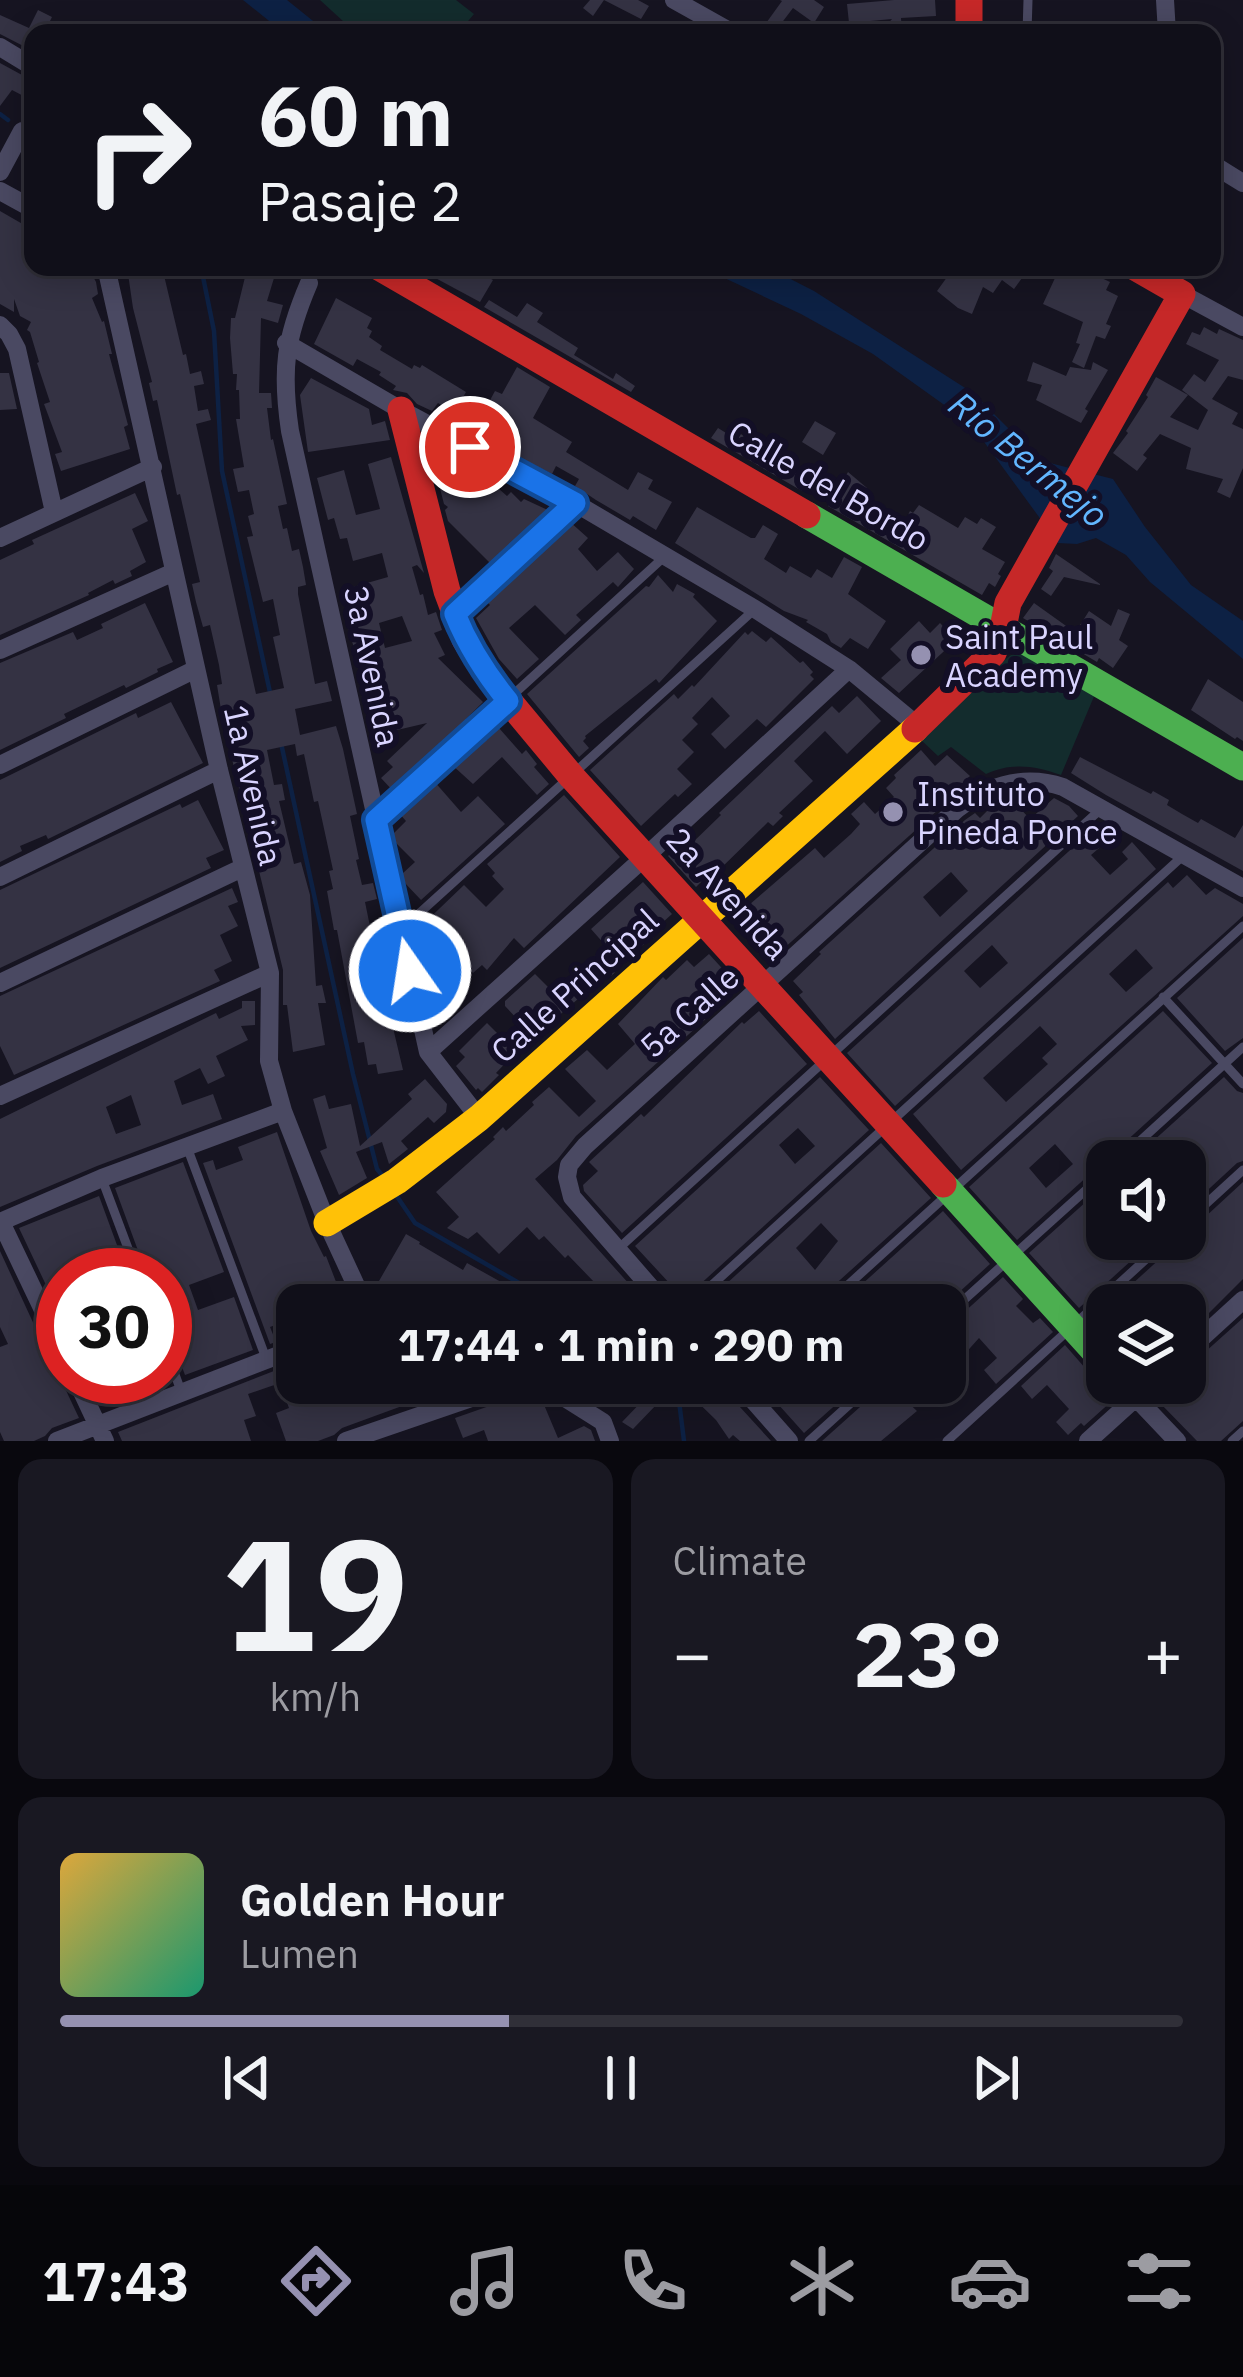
<!DOCTYPE html>
<html lang="en">
<head>
<meta charset="utf-8">
<style>
  body { margin:0; font-family:"IBM Plex Sans",sans-serif; background:#191822; color:#f1f3f6; height:100vh; display:flex; flex-direction:column; font-size:45px; white-space:nowrap }
  * { box-sizing:border-box; margin:0 }
  p { font-size:39px; color:#9c9ca2 }
  .icon { flex:none; width:66px; height:66px; fill:none; stroke:currentColor; stroke-width:2; stroke-linecap:round; stroke-linejoin:round }
  .map { position:relative; height:1441px; overflow:hidden }
  .details { display:flex; flex-direction:column; gap:18px; padding:18px; background:#09080e; flex:1 }
  .details>* { flex:none }
  .guide { position:absolute; left:24px; top:24px; width:1197px; height:252px; border-radius:24px; box-shadow:0 6px 30px #0003,0 0 0 3px #302f38; background:#100f19; color:#f1f3f6; overflow:hidden }
  .controls { position:absolute; left:1086px; top:1140px; display:grid; gap:24px }
  .controls a { display:grid; place-items:center; width:120px; height:120px; border-radius:24px; background:#100f19; box-shadow:0 6px 30px #0003,0 0 0 3px #302f38; font-size:60px }
  .speed { position:absolute; left:36px; top:1248px; display:flex; gap:24px; font-size:60px; font-weight:700; text-align:center }
  .speed>* { display:grid; place-content:center; width:156px; height:156px; border-radius:50%; background:#100f19; box-shadow:0 6px 30px #0003,0 0 0 3px #302f38; line-height:1 }
  .speed .limit { border:18px solid #d22; background:#fff; color:#111 }
  .pin { position:absolute; display:grid; place-items:center; width:102px; height:102px; color:#fff; margin:-51px; border:6px solid #fff; border-radius:50%; box-shadow:0 3px 12px #0007 }
  .me { position:absolute; width:132px; margin:-66px; rotate:347deg; stroke-linejoin:round; filter:drop-shadow(0 0 9px #0008) }
  .turn { display:flex; align-items:center; gap:42px; height:252px; padding:0 36px; font-size:54px }
  .turn .icon { width:156px; height:156px; stroke-width:2.5 }
  .turn b { display:block; font-size:84px; line-height:102px }
  .big { font-size:90px; font-weight:800; line-height:1.1 }
  .details .tile { flex:1; display:flex; flex-direction:column; justify-content:center; gap:18px; min-width:0; padding:0 42px; border-radius:24px; background:#191822 }
  .details .dial { align-items:center; gap:0 }
  .dial b { font-size:156px; line-height:1 }
  .song { display:flex; align-items:center; gap:36px }
  .cover { width:144px; height:144px; border-radius:18px; background:linear-gradient(135deg,hsl(40 70% 55%),hsl(160 70% 35%)) }
  .played { height:12px; border-radius:6px; background:linear-gradient(90deg,#9591b1 40%,#302f38 40%) }
  .keys { display:flex; justify-content:space-around; direction:ltr }
  .heat { display:flex; justify-content:space-between; align-items:center; font-size:66px; direction:ltr }
  .details .tiles { flex:1; display:grid; gap:18px; grid-template-columns:1fr 1fr }
  .tile:last-child { grid-column:span 2 }
  .trip { position:absolute; left:276px; top:1284px; width:690px; height:120px; border-radius:24px; background:#100f19; box-shadow:0 6px 30px #0003,0 0 0 3px #302f38; font-weight:800; line-height:120px; text-align:center }
  .dock { display:flex; height:192px; justify-content:space-around; align-items:center; background:#06060a; color:#9c9ca2 }
  .dock .icon { width:84px; height:84px }
  .dock .current { color:#9591b1 }
  .dock b { font-size:54px; color:#f1f3f6 }
  .map>svg:first-child { display:block }
  .green { fill:#132c2d }
  .water { fill:#0d2144 }
  .lines { fill:none; stroke-linecap:round; stroke-linejoin:round }
  .stream { stroke:#0d2144; stroke-width:4.5 }
  .building { fill:#343243; fill-rule:evenodd }
  .lane { stroke:#4a4962; stroke-width:9 }
  .street { stroke:#4a4962; stroke-width:18 }
  .fast { stroke:#4caf50; stroke-width:27 }
  .slow { stroke:#ffc107; stroke-width:27 }
  .jam { stroke:#c62828; stroke-width:27 }
  .route-casing { stroke:#114b97; stroke-width:30 }
  .route { stroke:#1a73e8; stroke-width:21 }
  .poi-dot { fill:#9591b1; stroke:#130f26; stroke-width:4.5 }
  .labels { text-anchor:middle; dominant-baseline:central; stroke-width:12; stroke-linejoin:round; paint-order:stroke }
  .street-label { font-size:33px; fill:#d9d4ff; stroke:#130f26 }
  .poi-label { font-size:33px; fill:#d9d4ff; stroke:#130f26; text-anchor:start }
  .water-label { font-size:36px; font-style:italic; fill:#62b6ff; stroke:#130f26 }
</style>
</head>
<body>
<div class="map">
<svg width="1243" height="1441" viewBox="0 0 1243 1441">
  <rect width="100%" height="100%" fill="#161421"/>
  <path class="green" d="M320,0H456L474,14L458,33H356Z
    M1025,654L1095,694L1061,775C1035,766 1012,762 986,774L951,747L938,756L920,739L997,666L1011,655Z"/>
  <path class="water" d="M243,0H287L328,33H284Z
    M701,267H767L814,291L973,393L1020,440L1050,463L1113,479L1145,527L1191,585L1243,621V659L1150,582L1126,555L1096,538L1077,544L1058,543L971,424L873,354L801,314Z"/>
  <g class="lines">
    <path class="stream" d="M0,114L8,120
      M201,267L214,331L222,471L271,697
      M281,743L353,1074L377,1169L382,1175
      M396,1195L415,1223L557,1305
      M664,1383L679,1401L684,1441"/>
  </g>
  <path class="building" d="M590,0H638L649,6L641,19L604,0L593,16L583,8Z
    M780,0H814L824,7L814,23L793,8L774,33H759L782,1Z
    M894,0H935L936,16L901,18L902,33H880L892,19L849,23L847,4Z
    M38,10L52,17L49,23L60,33H33V51L0,34V15L29,28Z
    M0,63L33,81V101L12,90L0,106Z
    M0,211L33,230V267H88L96,282L98,294L92,298L102,322L104,321L112,354H109L128,425L124,427L130,449L61,471L55,454L62,452L44,404L50,402L37,363L39,362L30,332L27,330L31,322L20,316L14,299V312L0,304Z
    M127,267H162L183,355L186,354L190,374L201,371L204,384L194,386L198,411L208,409L211,420L196,424L256,694L284,688L273,637L280,635L273,599L263,602L252,557L247,537L253,536L248,516L254,514L249,490L238,492L233,469L244,467L236,419H240L239,390H236L237,374H233L230,338L231,318H235L247,269L274,278L267,301L283,305L278,323L261,318L259,393H271L272,408H267L271,440L273,439L287,504L278,506L283,529L287,528L292,551L299,549L303,567L306,585L298,587V594L315,684L327,681L332,701L295,709L300,735L336,726L343,749L357,814L350,816L359,859L356,860L362,885L373,883L377,899L365,902L375,951L384,950L396,1014L390,1015L403,1070L378,1074L376,1064L368,1065L364,1042L358,1043L337,930H334L327,891L333,889L329,871L333,870L318,801L314,802L304,754L297,756L295,744L267,750L274,785L282,784L285,800L279,801L294,864L301,862L310,895L316,986L322,985L326,1003H318L325,1045L293,1052L287,1005H283V970L223,722L217,685L222,684L219,665L210,625L203,627L196,602L192,584L200,582L180,494L177,495L157,400L153,401L149,383L152,382L133,308Z
    M415,267H469L493,280L480,302Z
    M962,267H1030L1014,289L1002,280L993,293L983,287L972,314L958,308L937,291L950,273L954,276Z
    M1038,267H1072L1088,279L1091,273L1110,282L1106,290L1118,296L1106,324L1111,326L1105,339L1096,336L1084,368L1072,362L1080,344L1076,343L1083,322L1043,304L1055,278Z
    M336,298L372,318L367,328L372,331L369,337L382,346L380,350L412,369L414,365L420,368L422,365L466,392L454,413L438,403L432,411L417,404L407,393L393,390L396,386L379,375L381,372L357,359L353,366L314,344Z
    M489,300L517,317L527,303L543,313L537,322L578,348L574,355L613,379L616,373L635,386L631,392L484,307Z
    M1204,327L1217,334L1219,329L1243,340V380L1228,376L1212,399L1238,413L1232,424L1243,429V468L1230,498L1217,492L1223,479L1186,469L1191,448L1160,434L1143,455L1147,458L1137,471L1113,453L1128,433L1126,431L1148,397L1146,395L1156,377L1188,395L1170,417L1198,430L1208,410L1182,390L1194,374L1205,382L1219,360L1186,344L1192,332L1200,335Z
    M1033,362L1066,376L1070,367L1091,370L1093,362L1108,370L1085,409L1088,411L1081,423L1036,400L1042,385L1027,381Z
    M517,367L550,387L533,418L572,442L566,452L628,490L638,472L653,480L648,489L672,502L656,530L633,516L630,520L596,500L575,486L579,479L556,466L552,474L472,433L495,391L502,394Z
    M0,373H9L17,409L0,410Z
    M311,378L369,409L372,425L385,421L390,440L308,452L300,395Z
    M815,421L836,433L823,455L802,442Z
    M718,428L731,436L734,431L764,445L761,451L810,477L802,491L711,438Z
    M441,453L467,473L474,467L507,496L511,492L521,502L524,499L552,512L493,566L448,521L445,510L448,507L444,504L436,473L435,464Z
    M391,457L424,573L417,565L412,567L420,595L423,594L428,615L436,612L442,630L434,633L445,655L438,658L483,702L466,719L470,722L394,792L381,778L393,767L387,761L427,723L380,734L370,694L367,695L358,651L355,652L344,612L352,610L346,589L388,577L382,553L353,561L347,538L340,539L334,518L328,520L317,478L344,470L356,515L380,509L368,464ZM402,616L412,641L385,648L379,623Z
    M848,472L867,488L859,510L893,522L896,518L904,523L910,511L913,513L919,505L958,528L965,517L977,524L981,518L996,527L982,549L1005,562L998,574L1001,576L995,587L989,583L982,595L828,506Z
    M135,493L148,521L132,529L146,562L130,571L132,576L115,584L113,580L88,593L89,595L0,635V560L34,544L32,540Z
    M697,507L751,538H755L763,525L778,534L764,559L786,573L790,566L811,578L817,569L832,578L844,557L862,567L848,594L886,621L868,649L850,638L841,648L831,642L827,634L806,622L808,620L784,611L675,543Z
    M569,521L588,538L578,549L597,571L618,552L634,569L618,587L613,582L576,615L581,620L565,635L535,605L509,628L539,659L517,679L499,659L476,618L490,605L486,601L499,585Z
    M1056,554L1100,584V585L1064,577L1051,596L1041,589L1053,571L1049,568Z
    M658,575L673,592L677,584L695,594L693,597L717,621L659,683L656,679L585,736L586,738L583,741L589,748L579,757L527,694L646,586L649,587Z
    M145,603L173,662L157,669L158,672L126,688L124,685L64,714L66,718L0,750V663L73,632L77,640L103,628L101,624Z
    M1034,603L1069,628L1071,626L1077,630L1089,611L1111,626L1118,609L1130,614L1119,640L1128,646L1113,668L1099,658L1097,662L1023,618Z
    M919,621L930,633L940,623L956,640L899,693L881,678L901,660L890,649Z
    M752,631L766,642L771,637L800,663L803,661L813,672L810,675L814,679L766,727L757,719L725,749L711,734L730,716L712,697L692,718L698,724L682,740L694,752L677,769L692,784L678,797L675,794L641,826L590,770L674,694L678,699L692,685L694,687L745,632L748,635Z
    M1208,679L1243,702V741L1237,737L1235,739L1191,710Z
    M857,696L881,721L847,754L825,731L794,761L813,781L779,813L783,816L773,826L768,822L717,872L714,869L696,887L668,856L683,842L688,847L721,815L719,813L832,706L839,713Z
    M171,702L203,763L48,839L46,835L20,846L22,851L0,862V780L136,713L138,718Z
    M499,728L522,754L526,750L537,764L534,767L549,784L537,795L502,757L473,784L451,764L482,735L487,740Z
    M921,750L935,766L947,755L970,776L956,789L958,792L772,959L755,940L758,938L754,934L766,923L749,905L815,848L824,858L851,834L860,824L851,814L864,802L875,814L894,797L886,788L896,778L894,775Z
    M1080,757L1151,794L1153,791L1169,800L1167,805L1182,814L1198,823L1201,819L1235,838L1243,825V871L1106,795L1071,773Z
    M433,780L461,812L478,796L505,824L421,900L404,882L402,874L415,862L395,842L393,834L406,821L398,812Z
    M564,795L620,857L524,948L514,938L487,970L482,965L473,973L445,945L434,957L417,940L415,932L464,885L486,907L504,889L492,876L495,873L487,864Z
    M1054,798L1069,806L1078,816L835,1039L799,995L803,992L793,981L821,954L819,952L965,820L975,813L980,818L994,804L999,810L1011,799L1030,819ZM951,872L968,891L940,917L923,897Z
    M198,800L224,850L206,858L211,868L0,968V890L180,804L182,808Z
    M1096,833L1105,843L1091,855L1110,875L1128,859L1122,852L1132,842L1156,869L895,1106L847,1053L1079,842L1082,845ZM992,945L1008,963L980,988L964,971Z
    M1187,875L1206,895L1215,888L1243,904V916L961,1170L913,1114L1168,882L1173,888ZM1136,949L1153,968L1126,992L1109,974ZM1040,1026L1057,1044L1042,1058L1048,1064L1006,1102L983,1078Z
    M643,882L672,914L652,932L655,936L618,964L621,967L611,976L608,973L534,1037L505,1006V1001L535,974L555,994L606,946L591,929Z
    M232,888L238,902L228,906L238,926L220,935L232,961L214,970L220,981L14,1075L0,1046V996Z
    M1243,938V1038L1225,1051L1177,998Z
    M709,954L740,988L576,1136L557,1160L535,1179L648,1305H590L599,1295L592,1288L596,1284L568,1255L565,1258L544,1236L539,1240L527,1227L499,1254L477,1232L468,1239L447,1228L459,1217L436,1192L495,1139L493,1137L503,1127L506,1131L534,1105L532,1102L549,1087L579,1117L596,1101L565,1069L587,1050L607,1070L635,1044L618,1024L663,977L666,980L687,960L694,967Z
    M242,1001H255V1025L241,1026L248,1040L216,1056L225,1076L208,1084L200,1068L174,1081L182,1105L213,1094L222,1119L97,1166L0,1207V1119L216,1013L219,1019L242,1008ZM131,1095L141,1125L116,1134L106,1107Z
    M759,1011L807,1064L622,1233L584,1191L583,1185L598,1171L589,1162L641,1114L644,1117L742,1022L744,1024Z
    M1163,1011L1212,1063L1112,1154L1109,1161L1101,1164L1017,1240L969,1187ZM1055,1144L1073,1164L1046,1188L1029,1168Z
    M487,1023L516,1052L496,1073L499,1075L482,1092L478,1088L476,1090L456,1066L465,1057L459,1051Z
    M820,1077L869,1130L684,1299L635,1246ZM798,1128L815,1146L795,1164L779,1145Z
    M1224,1077L1237,1091L1243,1093V1161L1237,1163L1185,1211V1187L1192,1179L1185,1171V1161H1131Z
    M425,1079L447,1104L446,1112L434,1123L428,1117L401,1141L408,1149L389,1164L382,1142L356,1152L367,1178L339,1195L320,1151L327,1148L313,1099L325,1095L329,1109L351,1104L360,1146L412,1099L408,1094Z
    M277,1132L311,1231L324,1257L326,1256L345,1305H297V1317L270,1327L276,1342L270,1344L203,1163L213,1160L216,1170L243,1160L238,1147Z
    M881,1143L931,1198L820,1298L817,1305H784L764,1288L747,1305H703ZM821,1223L838,1241L815,1270L796,1248Z
    M183,1162L224,1272L189,1285L198,1310L234,1297L253,1350L185,1375L173,1343L165,1338V1275H147L115,1188Z
    M1243,1182V1279L1209,1313L1185,1335V1305H1109L1174,1246L1177,1239H1185V1232L1191,1230Z
    M1107,1183V1210L1085,1230L1108,1255L1125,1239H1155L1079,1308L1029,1253Z
    M99,1196L128,1275H63V1321L19,1228Z
    M943,1211L990,1264L945,1305H839Z
    M406,1234L420,1242L419,1244L463,1270L467,1263L542,1305H428L409,1294L407,1297L379,1281Z
    M0,1251L43,1344L54,1362L63,1365L62,1382L79,1418L52,1428L45,1436L34,1441H4L0,1432V1347L8,1344L0,1327Z
    M1003,1277L1023,1299L1016,1306L1033,1323L1040,1318L1053,1332L996,1384L984,1370L997,1358L979,1338L954,1366L945,1358V1352L957,1339L945,1326L951,1324Z
    M1243,1318V1421L1221,1441H1197L1160,1403L1180,1383H1185V1370Z
    M1065,1345L1113,1400L1084,1426L1081,1423L1068,1435L1056,1422L1069,1409L1047,1385L1032,1399L1021,1386Z
    M297,1362V1383L462,1384L342,1428L334,1435L318,1441H286L276,1413L289,1408L280,1383L248,1394L256,1416L244,1420L251,1441H122L118,1432Z
    M165,1373L168,1382L103,1405L93,1377H165Z
    M678,1383H718L771,1441H740L733,1435L729,1439L716,1420Z
    M759,1383H786L808,1404L830,1383H860L804,1433Z
    M882,1383H914L901,1396L917,1411L881,1441H822L879,1390Z
    M649,1394L658,1403L633,1429L622,1422Z
    M536,1396L542,1400L558,1438L584,1426L591,1430L595,1441H488L484,1430L463,1438L455,1418L515,1397L517,1403Z"/>
  <g class="lines">
    <path class="lane" d="M1027,33L1028,0
      M460,609L575,503
      M376,820L664,557
      M403,928L755,609
      M1163,997L1243,1084
      M187,1147L267,1361
      M1118,1161L1243,1047
      M102,1179L138,1275
      M1185,1223L1243,1170
      M618,1249L1102,808
      M690,1305L1185,854
      M826,1305L1243,926
      M945,1317L1107,1171
      M165,1347L181,1391
      M809,1441L873,1383
      M947,1441L1168,1239
      M1232,1441L1243,1431"/>
    <path class="street" d="M674,0L733,33
      M1165,0L1167,33
      M0,47L33,67
      M1212,160L1217,167L1243,183
      M0,172L22,131
      M0,191L33,209
      M106,267L219,770L270,973L269,1061L283,1111L327,1223L365,1305
      M309,283C285,339 281,370 290,431L428,1052L479,1118
      M1182,294L1243,327
      M0,325L9,334L17,349L54,512
      M286,343L401,410L575,503L755,609L849,669L918,726
      M0,538L153,467
      M0,650L174,572
      M0,765L196,669
      M0,877L219,770
      M0,983L242,868
      M428,1052L646,856L849,669
      M0,1096L270,973
      M0,1222L102,1178L283,1111
      M1,1222L63,1352
      M666,1305L572,1197L567,1177L569,1165L585,1146L957,809C989,785 1024,774 1063,787L1243,888
      M1185,1353L1243,1300
      M75,1377L105,1441
      M541,1383L603,1422L610,1441
      M738,1383L789,1441
      M1122,1383L1177,1441
      M57,1441L297,1348
      M346,1441L515,1383
      M1088,1441L1152,1383"/>
    <path class="fast" d="M807,515L1243,767
      M943,1184L1107,1365"/>
    <path class="slow" d="M327,1223L397,1181L479,1118L915,729"/>
    <path class="jam" d="M969,0V33
      M379,267L807,515
      M401,410L447,591L465,639L488,676L572,777L943,1184
      M915,729L993,653L1003,628L1008,603L1182,294L1135,267"/>
  </g>
  <g class="lines">
    <g class="route-casing">
      <path id="route" d="M410,971L376,820L508,701C486,674 468,646 455,614L575,503L470,447"/>
    </g>
    <use href="#route" class="route"/>
  </g>
  <g class="poi-dot">
    <circle cx="921" cy="655" r="12"/>
    <circle cx="893" cy="812" r="12"/>
  </g>
  <g class="labels">
    <g class="street-label">
      <text transform="translate(829 485) rotate(30)">Calle del Bordo</text>
      <text transform="translate(373 666) rotate(78)">3a Avenida</text>
      <text transform="translate(254 785) rotate(77)">1a Avenida</text>
      <text transform="translate(728 893) rotate(48)">2a Avenida</text>
      <text transform="translate(574 985) rotate(-42)">Calle Principal</text>
      <text transform="translate(689 1011) rotate(-42)">5a Calle</text>
    </g>
    <g class="poi-label">
      <text x="945" y="636">Saint Paul<tspan x="945" dy="38">Academy</tspan></text>
      <text x="917" y="793">Instituto<tspan x="917" dy="38">Pineda Ponce</tspan></text>
    </g>
    <g class="water-label">
      <text transform="translate(1029 459) rotate(39)">Río Bermejo</text>
    </g>
  </g>
</svg>
<div class="controls">
<a><svg class="icon" aria-label="sound" viewBox="0 0 24 24"><path d="M4 9h4l5-4v14l-5-4H4zM17 9q2 3 0 6"/></svg></a>
<a><svg class="icon" aria-label="layers" viewBox="0 0 24 24"><path d="M12 4l9 5-9 5-9-5zM3 14l9 5 9-5"/></svg></a>
</div>
<div class="speed"><div class="limit">30</div></div>
<div class="pin" style="left:470px;top:447px;background:#d93025"><svg class="icon" aria-label="arrive" viewBox="0 0 24 24"><path d="M6 21V4h12l-3 4 3 4H6"/></svg></div>
<svg class="me" style="left:410px;top:971px" viewBox="-20 -20 40 40"><circle r="17" fill="#1a73e8" stroke="#fff" stroke-width="3"/><path d="M0-11L8 9 0 5-8 9z" fill="#fff"/></svg>
<div class="trip">17:44 · 1 min · 290 m</div>
<div class="guide">
<div class="turn"><svg class="icon" aria-label="right" viewBox="0 0 24 24"><path d="M7 20v-9h11M14 6l5 5-5 5"/></svg><div><b>60 m</b>Pasaje 2</div></div>
</div>
</div>
<section class="details">
<div class="tiles">
<div class="tile dial"><b>19</b><p>km/h</p></div>
<div class="tile"><p>Climate</p>
<div class="heat"><a>−</a><b class="big">23°</b><a>+</a></div>
</div>
<div class="tile">
<div class="song"><i class="cover"></i><div><b>Golden Hour</b><p>Lumen</p></div></div>
<div class="played"></div>
<div class="keys"><svg class="icon" aria-label="previous" viewBox="0 0 24 24"><path d="M18 5L8 12l10 7zM5 5v14"/></svg><svg class="icon" aria-label="pause" viewBox="0 0 24 24"><path d="M8 5v14M16 5v14"/></svg><svg class="icon" aria-label="next" viewBox="0 0 24 24"><path d="M6 5l10 7-10 7zM19 5v14"/></svg></div>
</div>
</div>
</section>
<nav class="dock">
<b>17:43</b>
<svg class="icon current" aria-label="directions" viewBox="0 0 24 24"><path d="M12 3l9 9-9 9-9-9zM9 14v-3h6M13 9l2 2-2 2"/></svg>
<svg class="icon" aria-label="music" viewBox="0 0 24 24"><path d="M9 18V5l10-2v13"/><circle cx="6" cy="18" r="3"/><circle cx="16" cy="16" r="3"/></svg>
<svg class="icon" aria-label="phone" viewBox="0 0 24 24"><path d="M5 4h4l2 5-3 2q2 4 5 5l2-3 5 2v4C11 20 4 13 5 4z"/></svg>
<svg class="icon" aria-label="climate" viewBox="0 0 24 24"><path d="M12 3v18M4 7l16 10M4 17L20 7"/></svg>
<svg class="icon" aria-label="car" viewBox="0 0 24 24"><path d="M5 17H2v-5l4-1 3-4h7l3 4 3 1v5h-3M9 17h6M6 11h13"/><circle cx="7" cy="17" r="2"/><circle cx="17" cy="17" r="2"/></svg>
<svg class="icon" aria-label="filters" viewBox="0 0 24 24"><path d="M4 7h16M4 17h16"/><circle cx="9" cy="7" r="2"/><circle cx="15" cy="17" r="2"/></svg>
</nav>
</body>
</html>
